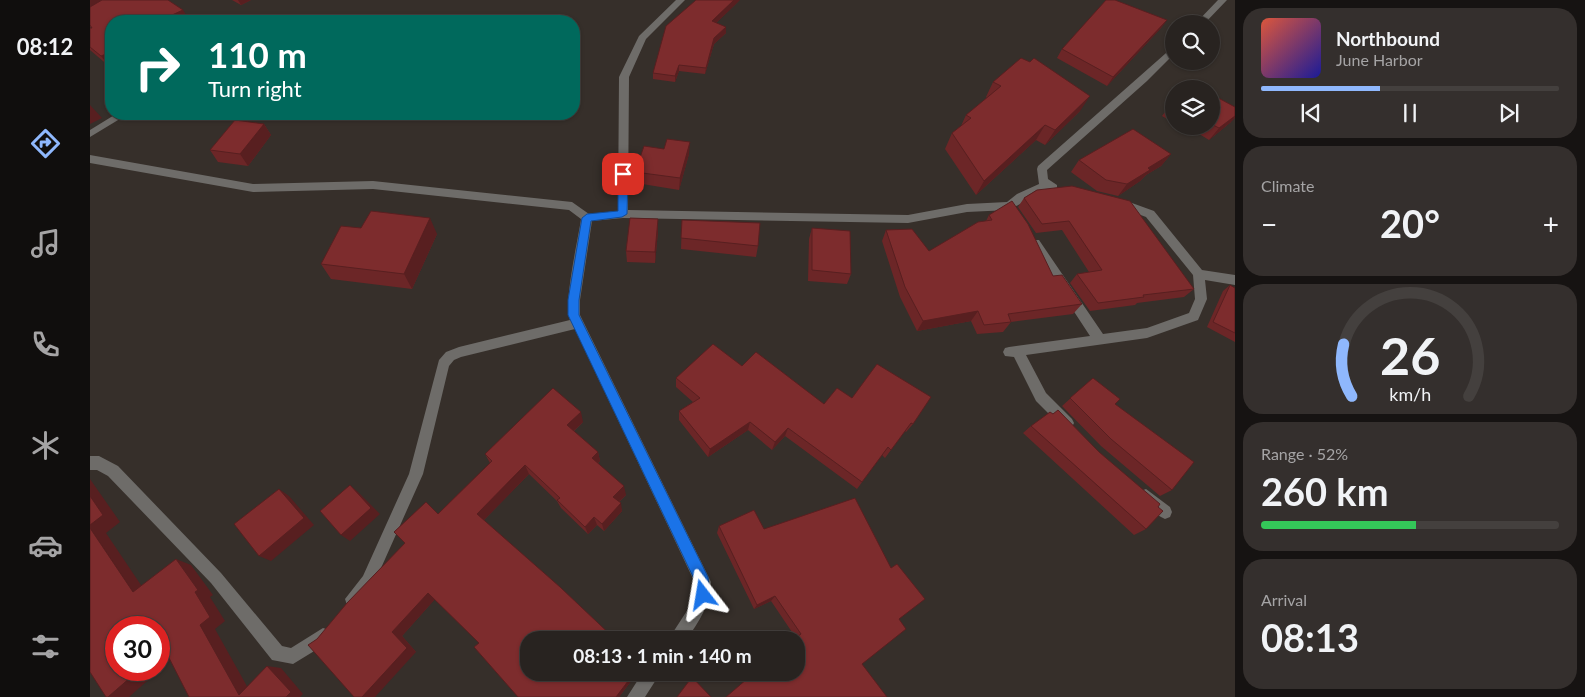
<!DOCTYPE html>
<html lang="en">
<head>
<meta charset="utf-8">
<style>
  body { margin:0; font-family:Lato,sans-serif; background:#342f2d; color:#f1f3f6; height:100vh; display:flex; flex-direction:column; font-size:19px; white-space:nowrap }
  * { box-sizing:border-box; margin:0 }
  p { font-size:16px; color:#a5a4a5 }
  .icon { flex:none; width:28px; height:28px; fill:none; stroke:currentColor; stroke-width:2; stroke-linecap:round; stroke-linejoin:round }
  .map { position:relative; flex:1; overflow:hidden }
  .drawer { display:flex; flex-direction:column; gap:8px; padding:8px; background:#161312; width:350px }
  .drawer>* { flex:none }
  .banner { position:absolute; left:15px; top:15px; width:475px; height:105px; border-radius:20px; box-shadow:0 1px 4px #0004,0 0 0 1px #44403e; background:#00695c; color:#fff; overflow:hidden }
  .fabs { position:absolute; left:1075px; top:15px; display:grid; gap:10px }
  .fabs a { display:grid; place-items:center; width:55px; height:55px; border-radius:50%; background:#282320; box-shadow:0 1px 4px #0004,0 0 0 1px #44403e; font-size:25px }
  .speed { position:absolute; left:15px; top:616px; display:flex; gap:10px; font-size:25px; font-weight:700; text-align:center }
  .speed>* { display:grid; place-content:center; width:65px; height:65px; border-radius:50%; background:#282320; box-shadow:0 1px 4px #0004,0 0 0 1px #44403e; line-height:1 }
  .speed .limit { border:8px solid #d22; background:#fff; color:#111 }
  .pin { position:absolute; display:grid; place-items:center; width:42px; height:42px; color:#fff; margin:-21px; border-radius:10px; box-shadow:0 2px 8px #0006 }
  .me { position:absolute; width:55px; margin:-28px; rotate:346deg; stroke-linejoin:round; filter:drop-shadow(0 0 4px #0008) }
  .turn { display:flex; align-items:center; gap:18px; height:105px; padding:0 20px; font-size:22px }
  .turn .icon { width:65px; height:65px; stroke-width:2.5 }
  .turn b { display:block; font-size:35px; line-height:42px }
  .big { font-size:38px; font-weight:700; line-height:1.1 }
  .drawer .tile { flex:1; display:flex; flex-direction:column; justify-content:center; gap:8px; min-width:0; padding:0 18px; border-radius:20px; background:#342f2d }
  .drawer .dial { align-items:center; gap:0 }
  .dial svg { height:130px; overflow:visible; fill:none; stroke:#44403e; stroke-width:7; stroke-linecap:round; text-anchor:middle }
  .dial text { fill:#f1f3f6; stroke:none }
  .song { display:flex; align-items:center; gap:15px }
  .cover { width:60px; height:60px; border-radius:8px; background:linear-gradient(135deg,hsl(10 70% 55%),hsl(240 70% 35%)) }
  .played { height:5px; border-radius:2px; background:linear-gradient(90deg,#8fb8fd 40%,#44403e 40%) }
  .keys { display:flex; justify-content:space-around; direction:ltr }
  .heat { display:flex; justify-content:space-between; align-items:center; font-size:28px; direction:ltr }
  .charge { height:8px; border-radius:4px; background:linear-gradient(90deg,#34c759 52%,#44403e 0) }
  .trip { position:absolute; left:430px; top:631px; width:285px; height:50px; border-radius:20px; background:#282320; box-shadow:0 1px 4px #0004,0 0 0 1px #44403e; font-weight:700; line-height:50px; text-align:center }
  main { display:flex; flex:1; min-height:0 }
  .tab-bar { display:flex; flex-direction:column; width:90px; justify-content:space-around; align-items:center; background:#100e0d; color:#a5a4a5 }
  .tab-bar .icon { width:35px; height:35px }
  .tab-bar .selected { color:#8fb8fd }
  .tab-bar b { font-size:22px; color:#f1f3f6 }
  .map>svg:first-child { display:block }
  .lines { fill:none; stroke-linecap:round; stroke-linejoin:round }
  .street { fill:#6e6c69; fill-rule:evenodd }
  .wall { fill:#6c2627 }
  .shaded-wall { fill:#581f20 }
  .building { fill:#7d2c2d; stroke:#581f20 }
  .route { fill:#1a73e8; stroke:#114b97 }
</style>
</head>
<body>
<main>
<nav class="tab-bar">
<b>08:12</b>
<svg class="icon selected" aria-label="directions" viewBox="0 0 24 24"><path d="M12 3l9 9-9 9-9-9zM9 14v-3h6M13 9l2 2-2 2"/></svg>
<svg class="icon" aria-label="music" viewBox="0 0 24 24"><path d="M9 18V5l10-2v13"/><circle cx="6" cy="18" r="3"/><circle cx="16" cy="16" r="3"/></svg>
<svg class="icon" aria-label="phone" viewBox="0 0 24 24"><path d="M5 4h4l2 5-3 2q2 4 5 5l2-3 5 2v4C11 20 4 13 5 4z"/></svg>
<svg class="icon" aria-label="climate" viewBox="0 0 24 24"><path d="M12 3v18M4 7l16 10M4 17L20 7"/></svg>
<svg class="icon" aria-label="car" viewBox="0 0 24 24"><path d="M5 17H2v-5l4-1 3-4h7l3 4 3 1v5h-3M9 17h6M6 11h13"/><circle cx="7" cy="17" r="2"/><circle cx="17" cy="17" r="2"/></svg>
<svg class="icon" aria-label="filters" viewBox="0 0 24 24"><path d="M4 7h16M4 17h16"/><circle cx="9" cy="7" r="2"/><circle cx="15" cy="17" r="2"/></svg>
</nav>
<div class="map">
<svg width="1145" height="697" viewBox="0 0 1145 697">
  <rect width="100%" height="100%" fill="#362f2a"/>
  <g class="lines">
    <path class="street" d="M586,0H595L556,39L539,77L538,210L818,215L877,204L917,202L927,194L949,184L947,169L948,166L1084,46V54L1057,81L957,170L958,179L967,185V191L963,192L957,189L919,210L877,212L818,223L533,218L502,221L490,300V315L621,582C620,605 609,622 596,640H578L602,603L605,583L485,329L371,357L364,360L359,366L333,474L283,586L269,605L263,607L257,605L255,599L273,576L319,474L349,360L356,352L369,347L480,320C473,304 488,240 491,219L479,210L283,189L163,192L0,163V155L163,184L283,181L482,202L499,214L528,211L529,77L549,36Z
      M1128,0H1137L1114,24H1105Z
      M26,114H38L0,137V130Z
      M1031,199L1064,211L1112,270L1145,275V285L1115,280L1117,299L1108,320L1057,338L936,355L956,393L982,419L984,423L982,427L977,429L972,427L946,401L924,357L915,356L913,352L915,348L919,347L1000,336L941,246L939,243L941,240H949L1013,334L1057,328L1099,313L1105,299L1103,275L1056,217L1027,206L1026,203L1027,200Z
      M0,456H9L28,466L131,573L192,646L201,648L233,628L239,630L241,636L239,642L203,664L182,660L121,583L18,476L7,470H0Z
      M1056,489L1080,507L1082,512L1080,517L1075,519C1066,515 1053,505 1049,496L1051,491Z
      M553,672H571L555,697H537Z"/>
  </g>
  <path class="wall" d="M0,0L21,21V67H20L0,50V28H1L0,26Z
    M142,0H161L151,5Z
    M650,0L626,23L636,33L624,44L615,74L589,71L585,82L563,79V73Z
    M1077,20L1071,28L1017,86L967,58L972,49Z
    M903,82L990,111L955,145L946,140L886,195L855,149L862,133L871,126L876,115L897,98L896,97Z
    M1121,94L1141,122L1119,140L1106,132L1104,134L1090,126H1121Z
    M1084,102V123L1072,116L1081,104Z
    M174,124L181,135L158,166L128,162L120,150Z
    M599,154L589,190L546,183L545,172Z
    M1081,154L1071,166L1056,175L1050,181L1028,196L1007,191L981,172L989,160Z
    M947,190L1104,289L1094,297L1047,303L1045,305L1000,311L980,283L987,274L999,272L972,230L946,233L928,207L934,198Z
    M899,215L992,304L983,314L921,322L913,332L887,334L881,321L827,331L810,297L792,241L796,230L839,251L896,221Z
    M592,220L668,246L666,257L591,249Z
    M271,228L347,234L322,289L241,279L231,264Z
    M722,228L761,274L757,284L718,281L719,239Z
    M568,231L565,263L537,262L536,251Z
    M1140,285L1145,288V342L1117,327L1133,291Z
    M652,366L734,404L762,398L823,424L816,432L815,431L795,458L792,455L767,489L695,436L682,450L658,430L618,457L589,420V411L603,402L586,387V378Z
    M1003,378L1025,404L1082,490L1070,496L1011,446L972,406Z
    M493,422L484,431L508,452L510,461L508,463L536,495L529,502L532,511L514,531L507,525L498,534L471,508L467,501L439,474L394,520L548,672L529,697H428L389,643L345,599L312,636L326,652L227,639L348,514L400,463L395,454Z
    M941,426L1009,452L1068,507L1056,529L1044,535L933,433Z
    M629,526L674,529L801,568L706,638L681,601L664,609L627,533Z"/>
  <path class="shaded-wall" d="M0,0H21L0,13Z
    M148,0H161L151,5Z
    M644,0H650L622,27V21Z
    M93,10L100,21H69Z
    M1077,20L1071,28L1017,86L1023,77Z
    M636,27V33L624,44L615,74L616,68L624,38Z
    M21,52V67H20L11,56Z
    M589,65V71L585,82V76Z
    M1000,96L990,111L955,145L965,130Z
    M0,105L12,118L0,124Z
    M1145,116V118L1141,122L1119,140L1129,128Z
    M174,124L181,135L158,166L150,154Z
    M955,125L946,140L886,195L894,181Z
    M600,142L599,154L589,190L590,178Z
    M1081,154L1071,166L1056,175L1050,181L1028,196L1037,184L1058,168Z
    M340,218L347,234L322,289L314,274Z
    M568,219V231L565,263V252Z
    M888,311L881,321L827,331L833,321Z
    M491,412L493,422L480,434L477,425Z
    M660,422L658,430L618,457L620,449Z
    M698,428L695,436L682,450L685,442Z
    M508,452L510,461L504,466L502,458Z
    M435,465L439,474L393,521L387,514Z
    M0,479L30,522L16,533L59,597L43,592L0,528Z
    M260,485L268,492L290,514L260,541L251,535Z
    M534,486L536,495L525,505L523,497Z
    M189,489L199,496L224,525L181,561L169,556Z
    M531,503L532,511L514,531L512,524Z
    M504,517L507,525L498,534L495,527Z
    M86,559L101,565L123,595L120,597L135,621L125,629L163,697L149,695L110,625Z
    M338,593L346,598L312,636L326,652L285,697H272L302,632Z
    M685,596L681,601L664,609L667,605Z
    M70,652H76L83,658L39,697H18L49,670H69V653Z
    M177,666L191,668L213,694L210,697H196Z
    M545,672H548L529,697H526Z"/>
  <path class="building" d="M12,0H78L93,10L69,21H21V52L11,56L0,47V28H2L0,25V7Z
    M606,0H644L622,21L636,27L624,38L616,68L589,65L585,76L563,73L576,26Z
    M1016,0H1025L1077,20L1023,77L972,49Z
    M931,58L940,62L944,58L1000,96L965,130L955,125L894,181L862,133L881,118L876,115L911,86L903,82Z
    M1106,86L1111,89H1102Z
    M1121,94L1145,107V116L1129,128L1121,124Z
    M145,120L174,124L150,154L120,150Z
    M1043,129L1081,154L1058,168L1060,170L1037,184L1016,180L989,160Z
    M577,139L600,142L590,178L545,172L554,146L574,149Z
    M982,186L1040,201L1104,289L1053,295L1054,297L1008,303L987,274L1012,270L979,221L952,224L934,198L947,190Z
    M922,201L938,224L963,276L972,275L992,304L918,314L921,322L894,325L888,311L833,321L815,287L796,230L822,229L839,251L888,222L902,220L899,215Z
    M281,211L340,218L314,274L231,264L251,226L271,228Z
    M540,218L568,219L565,252L536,251Z
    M592,220L670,223L668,246L591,238Z
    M722,228L760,231L761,274L722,270Z
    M1140,285L1145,288V333L1123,322Z
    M623,344L652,366L666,352L734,404L747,388L762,398L787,364L841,397L823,424L821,423L801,450L798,447L772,482L698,428L685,442L660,422L620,449L589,411L610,398L586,378Z
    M1003,378L1030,399L1025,404L1104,462L1082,490L1021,439L980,398Z
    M463,388L491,412L477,425L508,452L502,458L534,486L523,497L531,503L512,524L504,517L495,527L467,500L470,498L435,465L387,514L470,587L526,640H439V672H545L526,697H428L384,647L389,643L338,593L302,632L317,648L272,697H264L218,645L227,639L257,603L315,543L304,532L336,502L348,514L402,461L395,454Z
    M968,410L1009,452L1070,504L1068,507L1073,511L1056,529L941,426L960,412L963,414Z
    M260,485L281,508L251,535L230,511Z
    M189,489L214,518L169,556L144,524Z
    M0,496L13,515L0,525Z
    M765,498L801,568L807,564L835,599L809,619L816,629L772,664L797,697H636L665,672H706V640H703L711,634L685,596L667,605L629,526L664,510L674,529Z
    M0,528L43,592L86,559L108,590L105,592L120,617L110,625L149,695L177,666L201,692L196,697H99L76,652L72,656L70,652L69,653V628H26V670H49L18,697H16L0,672Z
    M602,677L621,697H587Z"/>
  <path class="route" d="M533,171L538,174L537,214L532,217L501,221L489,300V315L618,577L620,595L618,600L613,602L608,600L606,583L478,315V300L492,218L497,214L528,211V174Z"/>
</svg>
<div class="fabs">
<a><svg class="icon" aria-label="search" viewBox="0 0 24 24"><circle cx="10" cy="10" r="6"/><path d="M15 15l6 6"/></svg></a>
<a><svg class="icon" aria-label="layers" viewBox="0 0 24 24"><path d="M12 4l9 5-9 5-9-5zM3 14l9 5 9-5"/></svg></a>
</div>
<div class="speed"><div class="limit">30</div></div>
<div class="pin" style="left:533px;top:174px;background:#d93025"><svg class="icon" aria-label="arrive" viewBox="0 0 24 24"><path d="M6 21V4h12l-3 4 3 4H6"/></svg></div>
<svg class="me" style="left:613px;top:595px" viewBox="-20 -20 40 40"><path d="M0-17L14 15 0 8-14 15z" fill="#1a73e8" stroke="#fff" stroke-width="4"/></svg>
<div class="trip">08:13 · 1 min · 140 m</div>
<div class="banner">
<div class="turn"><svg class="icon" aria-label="right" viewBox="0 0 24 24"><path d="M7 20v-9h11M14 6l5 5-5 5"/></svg><div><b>110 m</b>Turn right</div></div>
</div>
</div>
<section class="drawer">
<div class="tile">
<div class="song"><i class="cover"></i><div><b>Northbound</b><p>June Harbor</p></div></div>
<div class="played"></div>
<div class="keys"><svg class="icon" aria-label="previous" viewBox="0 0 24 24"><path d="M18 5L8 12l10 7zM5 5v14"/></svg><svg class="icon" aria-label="pause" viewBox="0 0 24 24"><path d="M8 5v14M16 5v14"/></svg><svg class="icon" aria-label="next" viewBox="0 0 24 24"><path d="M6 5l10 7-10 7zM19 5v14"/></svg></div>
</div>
<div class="tile"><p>Climate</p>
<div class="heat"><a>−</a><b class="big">20°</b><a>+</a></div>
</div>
<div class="tile dial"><svg viewBox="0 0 100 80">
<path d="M14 69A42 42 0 1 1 86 69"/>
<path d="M14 69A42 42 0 0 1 9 37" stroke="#8fb8fd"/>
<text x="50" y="56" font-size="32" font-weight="700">26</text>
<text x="50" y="72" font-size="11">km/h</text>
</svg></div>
<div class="tile"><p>Range · 52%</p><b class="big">260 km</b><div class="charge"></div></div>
<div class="tile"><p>Arrival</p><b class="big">08:13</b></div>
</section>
</main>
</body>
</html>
